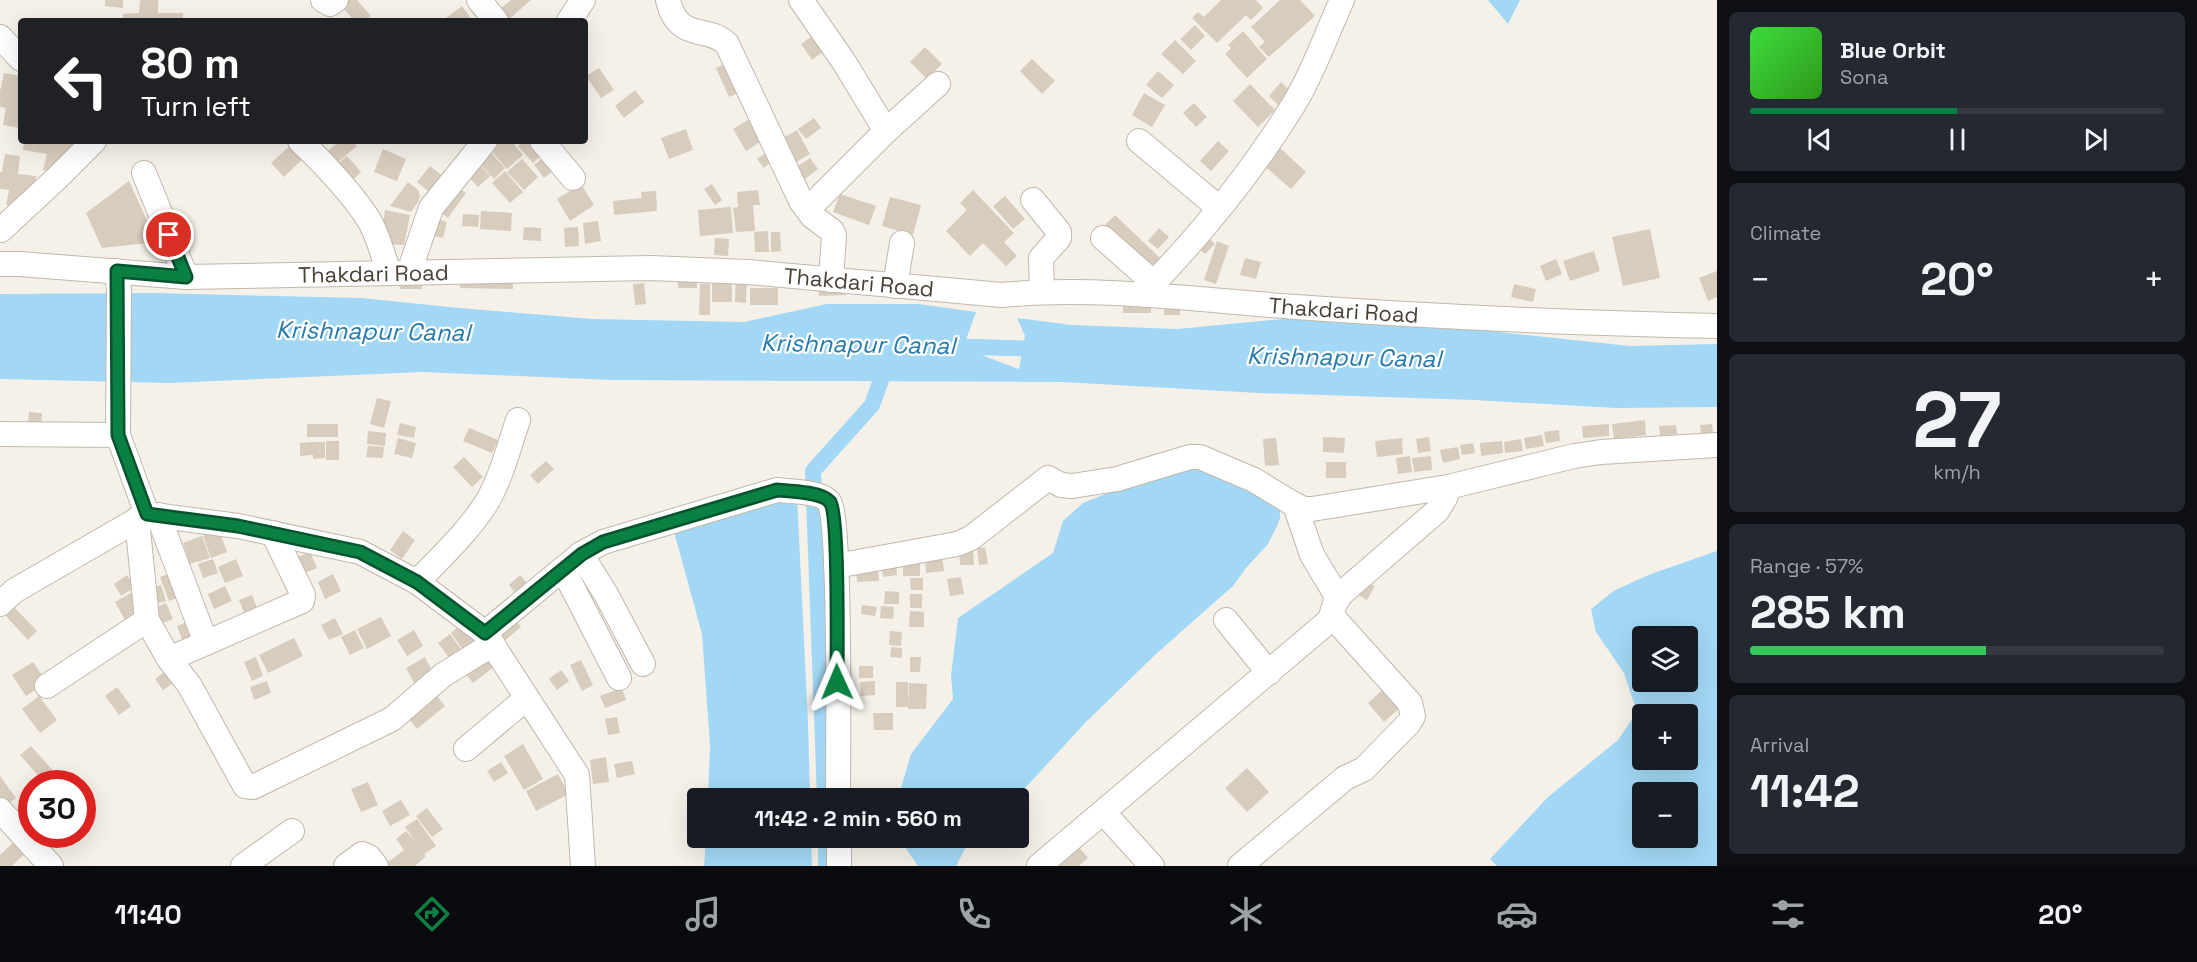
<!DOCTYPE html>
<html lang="en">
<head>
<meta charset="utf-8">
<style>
  body { margin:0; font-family:"Space Grotesk",sans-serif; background:#242831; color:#f1f3f6; height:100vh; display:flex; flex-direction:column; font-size:22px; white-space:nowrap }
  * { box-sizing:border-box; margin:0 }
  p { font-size:20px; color:#9ea1a6 }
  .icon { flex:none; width:33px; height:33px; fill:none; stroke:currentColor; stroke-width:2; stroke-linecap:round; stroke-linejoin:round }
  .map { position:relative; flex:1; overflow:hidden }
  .sheet { display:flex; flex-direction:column; gap:12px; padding:12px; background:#0d0f14; width:480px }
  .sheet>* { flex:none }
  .guide { position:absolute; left:18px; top:18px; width:570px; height:126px; border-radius:6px; box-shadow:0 6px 24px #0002; background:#202124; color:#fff; overflow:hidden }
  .controls { position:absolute; left:1632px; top:626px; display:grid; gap:12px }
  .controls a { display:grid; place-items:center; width:66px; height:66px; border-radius:6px; background:#171b24; box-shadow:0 6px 24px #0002; font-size:30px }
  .speed { position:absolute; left:18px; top:770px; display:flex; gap:12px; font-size:30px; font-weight:700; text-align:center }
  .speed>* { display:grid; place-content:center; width:78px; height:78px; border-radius:50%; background:#171b24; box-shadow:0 6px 24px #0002; line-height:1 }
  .speed .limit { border:9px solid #d22; background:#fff; color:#111 }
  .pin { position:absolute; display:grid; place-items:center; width:51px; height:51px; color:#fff; margin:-26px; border:3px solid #fff; border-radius:50%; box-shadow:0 2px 6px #0007 }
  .me { position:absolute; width:66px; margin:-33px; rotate:359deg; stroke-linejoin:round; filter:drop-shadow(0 0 4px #0008) }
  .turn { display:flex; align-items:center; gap:21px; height:126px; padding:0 24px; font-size:27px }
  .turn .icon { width:78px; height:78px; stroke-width:2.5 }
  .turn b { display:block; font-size:42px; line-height:51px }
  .big { font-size:45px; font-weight:600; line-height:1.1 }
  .sheet .widget { flex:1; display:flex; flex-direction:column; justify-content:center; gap:9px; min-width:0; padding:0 21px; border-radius:9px; background:#242831 }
  .sheet .dial { align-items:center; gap:0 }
  .dial b { font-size:78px; line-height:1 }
  .song { display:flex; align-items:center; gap:18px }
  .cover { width:72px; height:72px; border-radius:9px; background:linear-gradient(135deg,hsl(120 70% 55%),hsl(110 70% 35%)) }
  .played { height:6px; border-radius:3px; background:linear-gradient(90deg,#0b8043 50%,#363941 50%) }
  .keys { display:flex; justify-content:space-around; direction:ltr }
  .heat { display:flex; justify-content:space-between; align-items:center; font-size:33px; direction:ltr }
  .charge { height:9px; border-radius:4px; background:linear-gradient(90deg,#34c759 57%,#363941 0) }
  .trip { position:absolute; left:687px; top:788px; width:342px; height:60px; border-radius:6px; background:#171b24; box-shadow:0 6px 24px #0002; font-weight:600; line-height:60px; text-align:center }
  .tabs { display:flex; height:96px; justify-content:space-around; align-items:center; background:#090b0e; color:#9ea1a6 }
  .tabs .icon { width:42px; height:42px }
  .tabs .current { color:#0b8043 }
  .tabs b { font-size:27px; color:#f1f3f6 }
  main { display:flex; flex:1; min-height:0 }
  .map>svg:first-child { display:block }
  .water { fill:#a2d8f5; fill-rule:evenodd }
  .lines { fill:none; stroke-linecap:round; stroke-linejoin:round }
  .canal { stroke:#a2d8f5; stroke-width:16 }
  .building { fill:#d8ccbd }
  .minor-casing { stroke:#c1b8aa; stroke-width:26 }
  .minor { stroke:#fff; stroke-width:24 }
  .route-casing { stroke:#07532c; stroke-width:15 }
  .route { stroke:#0b8043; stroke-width:10 }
  .labels { text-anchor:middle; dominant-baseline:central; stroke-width:4.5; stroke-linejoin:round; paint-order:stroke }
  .street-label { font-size:22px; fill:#494136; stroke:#fff }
  .water-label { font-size:24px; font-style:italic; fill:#267bac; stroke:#fff }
</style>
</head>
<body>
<main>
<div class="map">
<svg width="1717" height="866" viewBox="0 0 1717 866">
  <rect width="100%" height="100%" fill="#f5f1e9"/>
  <path class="water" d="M1488,0H1520L1508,24Z
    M153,293L362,298L459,308L592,319L744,322L827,304H918L976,312L963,348L1019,369L1025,336L1017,318L1072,325L1177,329L1283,319L1386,320L1630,346L1717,344V407L1616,408L1474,400L1259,393L1063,382L611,380L423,372L169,383L0,379V294Z
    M1201,462L1275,503L1280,510V518L1277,526L1268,544L1246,568L1233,586L1156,654L1085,723L1016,798H898L911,754L953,699L951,676L958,618L1053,553L1063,521L1083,503L1178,465Z
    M797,496L808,723L810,798H708L710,745L702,634L673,528Z
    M1717,551V866H1497L1490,859L1548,797L1618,740L1637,712L1624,673L1596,632L1591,609L1615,590L1651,574ZM1642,636H1688V681H1642ZM1642,714H1688V759H1642ZM1642,792H1688V837H1642Z
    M706,837H811L812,866H704Z
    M898,837H971L956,866H918Z"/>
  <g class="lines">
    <path class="canal" d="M941,346L1044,349
      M825,798L813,471L872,405L881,380
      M826,837V866"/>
  </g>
  <path class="building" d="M105,0H123V8L105,6Z
    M140,0H158V13H183V21H123V14L139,13Z
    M346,0H357L371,16L364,21H354L341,5Z
    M511,0H531L509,19L500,9Z
    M1221,0H1256L1263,8L1251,20L1246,15L1217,43L1192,18L1198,12L1204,17Z
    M1280,0H1300L1315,16L1269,57L1259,47L1265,42L1251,27Z
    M462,6L470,17L465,21H448L446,18Z
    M1195,25L1205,36L1191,50L1180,39Z
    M1243,31L1267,59L1247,78L1225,54L1231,48L1228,45Z
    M816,33L827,49L812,60L801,44Z
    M1175,40L1196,61L1183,74L1161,54Z
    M925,47L942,64L927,79L910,62Z
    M1032,59L1055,81L1042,94L1020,71Z
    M732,61L745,90L729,97L716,68Z
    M599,68L614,90L601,98L586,76Z
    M1158,71L1174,85L1162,98L1146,85Z
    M4,73L21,76L20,128L3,125L6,108L0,107V91Z
    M1281,82L1293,93L1280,107L1269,96Z
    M1250,84L1275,110L1258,127L1233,101Z
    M635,90L644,102L624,118L615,106Z
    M1144,93L1165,105L1152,127L1132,115Z
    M1194,103L1207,117L1196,127L1183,113Z
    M753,117L767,138L746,151L733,129Z
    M814,118L821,128L806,139L798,129Z
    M686,129L693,150L669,159L661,138Z
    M797,130L810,154L791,165L778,141Z
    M24,141H77L74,158L60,174L43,170L47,154L23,150Z
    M339,141H352L357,146L338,162L328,151Z
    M493,141H511L523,155L507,169L487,146Z
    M523,141H541L548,150L533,163L518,146Z
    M1218,141L1229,151L1211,171L1200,161Z
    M294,142L307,155L284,177L271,163Z
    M1276,144L1306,172L1291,189L1260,162Z
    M485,146L505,168L494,179L473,156Z
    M383,149L406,159L397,181L374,172Z
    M767,152L773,160L764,168L757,159Z
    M5,154L20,156L18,174L36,176L34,193L24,191L20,208L6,205L9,190L0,189V172H2Z
    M548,154L558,167L544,178L534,165Z
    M347,156L361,172L351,182L336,165Z
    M810,158L818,169L804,180L795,168Z
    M475,159L490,176L478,187L463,170Z
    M522,159L538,177L524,190L507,172Z
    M430,166L445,178L432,194L417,182Z
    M505,171L523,192L510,203L492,183Z
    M129,181L157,242L102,248L86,213Z
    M408,182L418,190L420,196L418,202L411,212L390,206Z
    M451,182L466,193L448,218L433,207Z
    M581,184L594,205L570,221L557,199Z
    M712,184L722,200L715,205L704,189Z
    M758,190L760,205H753L755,231L736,232L733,208L738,207L737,192Z
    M973,190L1014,233L1004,242L1017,256L1006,266L983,243L970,256L946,231L967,210L960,203Z
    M656,191L657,211L614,215L613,201L642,198L641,192Z
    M840,194L876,206L869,225L833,212Z
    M1005,196L1025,219L1013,229L993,206Z
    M890,197L921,205L913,235L882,226Z
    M731,207L733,233L700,236L698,210Z
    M385,210L410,215L404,245L389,244L382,230Z
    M481,211L512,213L511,231L480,229Z
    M463,214L479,215L478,227L462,226Z
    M1115,215L1160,258L1149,270L1103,227Z
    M432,217L447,222L443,238L427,234Z
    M598,221L601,241L585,244L583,223Z
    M524,227L541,228V241L523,240Z
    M578,227L579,246L565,247L564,228Z
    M1159,228L1169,237L1158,249L1148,241Z
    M1650,229L1660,278L1623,286L1612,237Z
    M768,231L769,252H755L754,232Z
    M771,232H780L781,251L771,252Z
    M1206,235L1215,244L1205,254L1196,245Z
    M715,238L729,239L728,256L714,255Z
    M1217,241L1229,246L1216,284L1204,280Z
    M1594,251L1600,271L1570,281L1563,261Z
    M1245,258L1261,262L1256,279L1240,275Z
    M1556,259L1562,274L1546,281L1540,266Z
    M1717,271V297L1708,301L1699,278Z
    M461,272L513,273V289L460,288Z
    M678,274H697V288H678Z
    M399,276H422V289H400Z
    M736,276L747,277L746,303L735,302Z
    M712,278H732V302H712Z
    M644,283L646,304L635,305L633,284Z
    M845,283L846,295L819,296L818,285Z
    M700,284H710V315H699Z
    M1514,284L1536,289L1533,302L1511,297Z
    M750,288H778V305H750Z
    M1123,299L1151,300V313H1123Z
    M1164,306H1180V315H1164Z
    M377,398L391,401L384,428L370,424Z
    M29,412L42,413L41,426L28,425Z
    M1645,420L1646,435L1614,439L1612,424Z
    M400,423L416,427L414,438L397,435Z
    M307,424H338V437H307Z
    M1609,424V436L1583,438L1582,426Z
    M1712,424L1713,433L1701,434L1700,425Z
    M1676,425L1677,434L1660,436L1659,426Z
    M469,428L498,440L492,453L463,441Z
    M1559,430L1560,441L1546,443L1544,432Z
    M368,431L386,433L385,446L367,444Z
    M1542,435L1544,446L1526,449L1524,438Z
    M1323,437L1345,438L1344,453L1323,452Z
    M1429,437L1431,451L1418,453L1416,439Z
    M398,438L416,443L412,458L394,454Z
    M1276,438L1279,465L1265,466L1263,439Z
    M1402,438L1403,454L1377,457L1375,441Z
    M1521,439L1523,451L1505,453L1504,442Z
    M326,441H339V460H326Z
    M1502,441L1503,453L1481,456L1480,443Z
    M313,442H325V458L313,459V455L300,456V443Z
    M1473,443L1475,453L1462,455L1460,445Z
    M368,446L384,447L383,458L366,457Z
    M1458,447L1460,459L1443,463L1440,450Z
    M1410,456L1412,472L1398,474L1396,458Z
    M1431,456L1432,470L1414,472L1412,458Z
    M464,457L483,477L472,487L453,467Z
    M546,461L554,469L538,484L530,475Z
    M1326,462H1346V478H1326Z
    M219,530L227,552L211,558L203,536Z
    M403,531L415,540L402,559L390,550Z
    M202,536L210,558L190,564L183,543Z
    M985,547L988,564L979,565L977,548Z
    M973,548L974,565H960L959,549Z
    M310,552L317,568L294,577L288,561Z
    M942,555L944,571L926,573L925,557Z
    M213,559L218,573L203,578L198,564Z
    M236,559L243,576L225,583L218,567Z
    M896,559L897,575L883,577L881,561Z
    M878,564L879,581L857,582L856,565Z
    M920,564V576H903V565Z
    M174,572L183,596L169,601L160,577Z
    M333,574L341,591L325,599L318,582Z
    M127,575L135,587L121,596L114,584Z
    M520,575L533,590L521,600L509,585Z
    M961,577L964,594L950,596L947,579Z
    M910,578H923V590H911Z
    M1361,579L1375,586L1367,600L1353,592Z
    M161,585L166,601L149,606L144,590Z
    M225,586L232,601L214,609L208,594Z
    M885,591L899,592V604H884Z
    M131,593L142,611L125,620L115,602Z
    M910,594H922V608H910Z
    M252,595L260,615L247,620L239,600Z
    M166,603L173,619L153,627L147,611Z
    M862,605L877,607L875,616L861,614Z
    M881,606L894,607L893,619L880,618Z
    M14,607L37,631L28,640L5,615Z
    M910,611L924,612V627H909Z
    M513,616L521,627L503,642L495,631Z
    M381,617L391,636L367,649L357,629Z
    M335,618L343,634L329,640L321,625Z
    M193,620L201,641L185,647L177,626Z
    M461,624L478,646L467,655L451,633Z
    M355,630L364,648L350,655L341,637Z
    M414,630L423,646L407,656L397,640Z
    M890,631L902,632L901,646L889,645Z
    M450,634L466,656L454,664L438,643Z
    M294,638L303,656L268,673L259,655Z
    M891,647L902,648V658L890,657Z
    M485,656L494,667L473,683L464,672Z
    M256,657L263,676L252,681L244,662Z
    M425,657L436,678L417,688L406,668Z
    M910,657H921L920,672H910Z
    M581,660L593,685L582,691L570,665Z
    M33,662L47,682L26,696L12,675Z
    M859,666H873V678H859Z
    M170,667L179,679L163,690L155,679Z
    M561,670L569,681L557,690L549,679Z
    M267,681L271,693L254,700L250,687Z
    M875,681V695L861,696L860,682Z
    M896,682H908V707H896Z
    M909,683L927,684L926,709H908Z
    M1389,684L1405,703L1384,722L1368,703Z
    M117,687L131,706L119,715L105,696Z
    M622,688L626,700L605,708L600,696Z
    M433,691L445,706L417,729L405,714Z
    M39,696L57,720L40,733L22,709Z
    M873,713H893V730H874Z
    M617,717L620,733L608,735L605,719Z
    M523,744L543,779L524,790L504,756Z
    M31,746L55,773L44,782L20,755Z
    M606,757L609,782L593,784L590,760Z
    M632,761L635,774L617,778L614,764Z
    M501,762L508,773L494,782L487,771Z
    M1247,768L1269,792L1247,812L1225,788Z
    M558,774L569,794L536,811L526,791Z
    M0,776L16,798L0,810Z
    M368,782L378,805L361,812L351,789Z
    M401,800L410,815L390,826L382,811Z
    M427,808L443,829L432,837L416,816Z
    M417,819L436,846L424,854L426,856L415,866H383L404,850L396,839L406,831L416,842L405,827Z
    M1073,840L1088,858L1079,866H1042Z
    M13,843L24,854L12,866H0V855Z"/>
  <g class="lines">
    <g class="minor-casing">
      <g id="minor">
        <path d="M323,0L330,4L336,0"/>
        <path d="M479,0L496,21"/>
        <path d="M668,0C678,43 709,25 727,44L801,201L812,216L832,231L834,235L831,280"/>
        <path d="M801,0L844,62L886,131"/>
        <path d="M569,21L583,0"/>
        <path d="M0,37L21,59"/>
        <path d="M300,141C321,160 354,196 369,220C378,235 383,256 389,273"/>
        <path d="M542,141L573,178"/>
        <path d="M1139,141L1219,208"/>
        <path d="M144,173L186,277"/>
        <path d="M1033,200L1059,232V238L1041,258L1042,291"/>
        <path d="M816,201L886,131L938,84"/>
        <path d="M1,230L56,179L94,141"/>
        <path d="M1103,238L1154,283"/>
        <path id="s1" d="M0,264H20L186,277L650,268L748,272L1002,295C1100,286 1199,300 1296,307C1436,317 1577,323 1717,326"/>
        <path d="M117,271L119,290L118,435L147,514"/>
        <path d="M409,272L431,208L485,141"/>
        <path d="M895,286L902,243"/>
        <path d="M1143,294C1199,237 1252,172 1294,104C1314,71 1326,35 1342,0"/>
        <path d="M0,434L118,435"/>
        <path d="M1295,505L1312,555L1338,598"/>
        <path d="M158,515L206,643"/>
        <path d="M137,519L147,620L169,659L190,686L245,786L253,787L392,719L443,675L493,644"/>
        <path d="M581,554L607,596L643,664"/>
        <path d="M836,566L957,544L971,538L1048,478L1061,485L1072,486L1117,479L1190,457H1200L1254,480L1295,505L1304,509H1312L1448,487L1574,456L1601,452L1717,445"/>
        <path d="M563,569L619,678"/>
        <path d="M417,582C441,557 468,532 487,502C501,478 509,447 518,420"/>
        <path d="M0,604L14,591L147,514L238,526L360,552L417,582L485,633L577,775L583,866"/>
        <path d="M1226,620L1269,673"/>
        <path d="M485,633L581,554L603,542L777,490C789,491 822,492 829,502C841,515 838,762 838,798"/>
        <path d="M169,659L302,601L303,595L273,533"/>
        <path d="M47,686L147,620"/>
        <path d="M466,749L527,698"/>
        <path d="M0,810L51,866"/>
        <path d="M1103,812L1152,866"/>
        <path d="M839,837V866"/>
        <path d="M243,866L292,831"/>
        <path d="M346,866L362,854L369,857L376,866"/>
        <path d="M1039,866L1330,620L1335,603L1341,594L1437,511L1445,498L1448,487"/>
        <path d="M1240,866L1345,778L1364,769L1409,723L1413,716L1410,703L1332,616"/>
      </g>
    </g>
    <use href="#minor" class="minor"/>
  </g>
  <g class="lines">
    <g class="route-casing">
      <path id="route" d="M169,235L186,277L117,271L118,435L147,514L238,526L360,552L417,582L485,633L582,554L603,542L777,490C789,491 822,492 830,502C839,514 837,657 837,682"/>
    </g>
    <use href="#route" class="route"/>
  </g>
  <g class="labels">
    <g class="street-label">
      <text stroke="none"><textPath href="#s1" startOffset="374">Thakdari Road</textPath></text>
      <text stroke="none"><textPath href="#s1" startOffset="860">Thakdari Road</textPath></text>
      <text stroke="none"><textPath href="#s1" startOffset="1346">Thakdari Road</textPath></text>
    </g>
    <g class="water-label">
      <text transform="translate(373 331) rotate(1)">Krishnapur Canal</text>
      <text transform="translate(858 344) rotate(1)">Krishnapur Canal</text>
      <text transform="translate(1344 357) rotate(1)">Krishnapur Canal</text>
    </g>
  </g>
</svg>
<div class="controls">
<a><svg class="icon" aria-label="layers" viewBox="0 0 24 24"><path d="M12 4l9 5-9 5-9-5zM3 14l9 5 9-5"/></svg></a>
<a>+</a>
<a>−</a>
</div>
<div class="speed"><div class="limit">30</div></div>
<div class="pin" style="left:169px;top:235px;background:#d93025"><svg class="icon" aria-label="arrive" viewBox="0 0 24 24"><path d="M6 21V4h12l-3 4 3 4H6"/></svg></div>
<svg class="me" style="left:837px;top:682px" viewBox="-20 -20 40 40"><path d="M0-17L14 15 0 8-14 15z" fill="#0b8043" stroke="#fff" stroke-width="4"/></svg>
<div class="trip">11:42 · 2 min · 560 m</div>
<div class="guide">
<div class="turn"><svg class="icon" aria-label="left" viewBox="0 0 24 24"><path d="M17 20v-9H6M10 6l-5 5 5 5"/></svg><div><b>80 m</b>Turn left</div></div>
</div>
</div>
<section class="sheet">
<div class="widget">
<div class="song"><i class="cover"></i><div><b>Blue Orbit</b><p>Sona</p></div></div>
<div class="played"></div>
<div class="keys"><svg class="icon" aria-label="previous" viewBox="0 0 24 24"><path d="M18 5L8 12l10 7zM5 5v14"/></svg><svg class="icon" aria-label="pause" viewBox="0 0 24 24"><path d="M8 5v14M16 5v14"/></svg><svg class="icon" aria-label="next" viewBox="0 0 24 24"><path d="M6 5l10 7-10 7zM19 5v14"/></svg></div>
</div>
<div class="widget"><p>Climate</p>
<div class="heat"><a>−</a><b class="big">20°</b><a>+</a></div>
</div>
<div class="widget dial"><b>27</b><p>km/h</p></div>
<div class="widget"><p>Range · 57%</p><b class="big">285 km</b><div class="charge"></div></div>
<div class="widget"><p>Arrival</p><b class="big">11:42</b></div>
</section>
</main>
<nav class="tabs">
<b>11:40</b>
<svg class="icon current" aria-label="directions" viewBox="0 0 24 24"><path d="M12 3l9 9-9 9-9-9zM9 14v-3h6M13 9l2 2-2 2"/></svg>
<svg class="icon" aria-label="music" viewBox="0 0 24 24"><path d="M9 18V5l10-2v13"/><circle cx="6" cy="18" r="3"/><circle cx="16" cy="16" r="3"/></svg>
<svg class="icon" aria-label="phone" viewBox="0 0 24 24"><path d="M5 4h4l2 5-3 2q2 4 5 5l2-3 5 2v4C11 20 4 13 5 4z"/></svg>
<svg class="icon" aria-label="climate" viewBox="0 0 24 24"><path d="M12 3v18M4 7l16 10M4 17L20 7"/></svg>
<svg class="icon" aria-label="car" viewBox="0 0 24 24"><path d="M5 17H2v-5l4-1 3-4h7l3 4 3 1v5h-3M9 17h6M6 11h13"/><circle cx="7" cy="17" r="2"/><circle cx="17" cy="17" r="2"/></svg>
<svg class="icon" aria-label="filters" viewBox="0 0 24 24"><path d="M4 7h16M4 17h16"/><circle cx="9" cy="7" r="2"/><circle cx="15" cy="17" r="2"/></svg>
<b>20°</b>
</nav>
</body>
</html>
